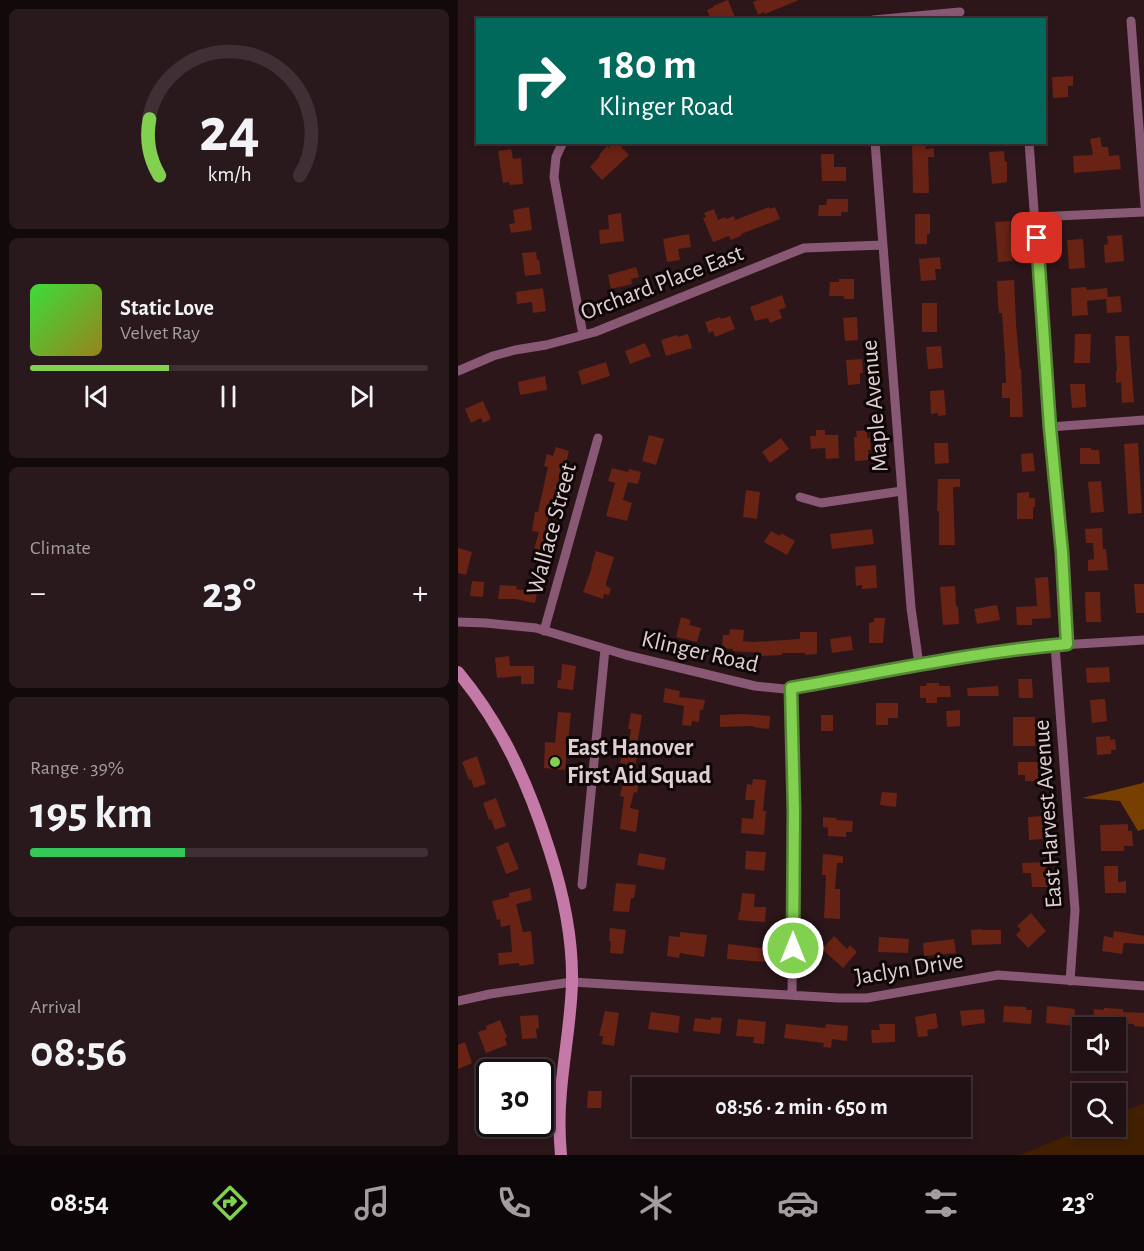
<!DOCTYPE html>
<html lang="en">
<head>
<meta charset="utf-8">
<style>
  body { margin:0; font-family:"Alegreya Sans",sans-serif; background:#29191d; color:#f1f3f6; height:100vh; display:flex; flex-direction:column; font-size:22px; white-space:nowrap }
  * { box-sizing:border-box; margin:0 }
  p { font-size:20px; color:#a29da0 }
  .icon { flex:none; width:33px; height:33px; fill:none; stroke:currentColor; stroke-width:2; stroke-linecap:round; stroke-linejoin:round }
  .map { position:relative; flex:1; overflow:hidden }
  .drawer { display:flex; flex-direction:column; gap:9px; padding:9px; background:#12090b; width:458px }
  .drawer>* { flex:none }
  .top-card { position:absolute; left:18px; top:18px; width:570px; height:126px; border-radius:0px; box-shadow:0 3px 9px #0003,0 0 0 2px #3e3034; background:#00695c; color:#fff; overflow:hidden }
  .controls { position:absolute; left:614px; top:1017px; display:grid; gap:12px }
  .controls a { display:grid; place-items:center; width:54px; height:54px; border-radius:0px; background:#211014; box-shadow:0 3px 9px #0003,0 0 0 2px #3e3034; font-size:30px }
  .speed { position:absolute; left:18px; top:1059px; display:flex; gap:12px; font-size:30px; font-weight:700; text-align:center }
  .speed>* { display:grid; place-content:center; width:78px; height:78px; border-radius:50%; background:#211014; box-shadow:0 3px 9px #0003,0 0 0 2px #3e3034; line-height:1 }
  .speed .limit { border:3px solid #111; border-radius:9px; background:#fff; color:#111 }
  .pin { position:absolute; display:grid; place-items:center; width:51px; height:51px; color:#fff; margin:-26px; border-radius:12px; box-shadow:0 3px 9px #0006 }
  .me { position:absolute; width:66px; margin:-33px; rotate:0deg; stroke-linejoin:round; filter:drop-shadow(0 0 4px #0008) }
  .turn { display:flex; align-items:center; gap:21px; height:126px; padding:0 24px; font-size:27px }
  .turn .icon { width:78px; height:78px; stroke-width:2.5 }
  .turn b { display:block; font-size:42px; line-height:51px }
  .big { font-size:45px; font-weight:700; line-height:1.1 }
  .drawer .card { flex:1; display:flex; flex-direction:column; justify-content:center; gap:9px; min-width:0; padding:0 21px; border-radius:9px; background:#29191d }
  .drawer .dial { align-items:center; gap:0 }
  .dial svg { height:156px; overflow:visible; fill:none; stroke:#3e3034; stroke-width:7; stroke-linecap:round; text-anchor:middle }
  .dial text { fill:#f1f3f6; stroke:none }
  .song { display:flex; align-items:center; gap:18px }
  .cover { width:72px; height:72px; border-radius:9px; background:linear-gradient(135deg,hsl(120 70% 55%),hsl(50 70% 35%)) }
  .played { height:6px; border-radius:3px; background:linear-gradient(90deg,#81d050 35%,#3e3034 35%) }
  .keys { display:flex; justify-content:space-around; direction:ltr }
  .heat { display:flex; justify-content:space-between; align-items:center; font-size:33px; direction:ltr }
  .charge { height:9px; border-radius:4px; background:linear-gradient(90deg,#34c759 39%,#3e3034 0) }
  .trip { position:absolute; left:174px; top:1077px; width:339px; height:60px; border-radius:0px; background:#211014; box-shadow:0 3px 9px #0003,0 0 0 2px #3e3034; font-weight:700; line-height:60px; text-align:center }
  .dock { display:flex; height:96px; justify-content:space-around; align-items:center; background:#0d0608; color:#a29da0 }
  .dock .icon { width:42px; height:42px }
  .dock .on { color:#81d050 }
  .dock b { font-size:27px; color:#f1f3f6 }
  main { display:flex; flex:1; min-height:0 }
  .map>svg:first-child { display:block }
  .green { fill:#411f00 }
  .forest { fill:#773f00 }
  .building { fill:#682314 }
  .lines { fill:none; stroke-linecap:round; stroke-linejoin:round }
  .minor { stroke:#885874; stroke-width:9 }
  .secondary { stroke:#c579a7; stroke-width:12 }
  .route-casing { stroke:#548734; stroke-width:15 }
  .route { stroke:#81d050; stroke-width:10 }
  .poi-dot { fill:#81d050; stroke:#0e0506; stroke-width:2 }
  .labels { text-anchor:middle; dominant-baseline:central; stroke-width:6; stroke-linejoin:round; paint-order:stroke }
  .street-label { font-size:24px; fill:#e0cfd1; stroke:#0e0506 }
  .poi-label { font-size:24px; font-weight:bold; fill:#e0cfd1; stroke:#0e0506; text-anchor:start }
</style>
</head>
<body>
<main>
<section class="drawer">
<div class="card dial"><svg viewBox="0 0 100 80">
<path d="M14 69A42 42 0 1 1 86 69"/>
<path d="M14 69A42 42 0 0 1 9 40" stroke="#81d050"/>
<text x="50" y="56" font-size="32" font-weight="700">24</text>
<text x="50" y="72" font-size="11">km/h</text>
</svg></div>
<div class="card">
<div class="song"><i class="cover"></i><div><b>Static Love</b><p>Velvet Ray</p></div></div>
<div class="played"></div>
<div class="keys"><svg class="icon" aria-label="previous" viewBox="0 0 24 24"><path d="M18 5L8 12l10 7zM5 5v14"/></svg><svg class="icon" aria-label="pause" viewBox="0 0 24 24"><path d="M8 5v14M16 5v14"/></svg><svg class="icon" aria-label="next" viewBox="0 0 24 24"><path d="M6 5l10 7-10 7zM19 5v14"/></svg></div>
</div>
<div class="card"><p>Climate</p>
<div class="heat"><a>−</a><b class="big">23°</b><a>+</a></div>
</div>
<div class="card"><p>Range · 39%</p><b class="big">195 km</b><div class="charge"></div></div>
<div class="card"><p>Arrival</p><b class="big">08:56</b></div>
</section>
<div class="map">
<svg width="687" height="1155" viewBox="0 0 687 1155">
  <rect width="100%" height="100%" fill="#2c161a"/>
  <path class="green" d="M686,1103V1155H562L630,1127L657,1126V1115Z"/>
  <path class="forest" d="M686,781V829L680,831L662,801L624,798L685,783Z"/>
  <path class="building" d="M270,0L278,20H253L249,10L256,7L255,6Z
    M300,0H341L307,14L306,12L300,15L295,2Z
    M615,76V86H610V97L595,98L594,77Z
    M642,137L644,147H650L651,156L661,155L663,169L616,173L615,156L635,155L632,139Z
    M157,142H159L171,155L144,180L132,167L142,156L141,155L149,146L151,148Z
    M454,142H467L468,149L476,148V157H470L471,193H455Z
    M53,149L55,159L63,158L65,184L51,185V182L45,183L40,151Z
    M546,151L547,162H549V182L534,184L531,152Z
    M363,154H376V167H388V181H364Z
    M369,199H390V212H383V216H360L361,205H368Z
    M71,207L74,230L53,233L51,224L57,223L55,210Z
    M311,207V209L317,207L322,219L283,234V236L273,240L271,236L255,242L245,218L248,217L246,213L256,209L260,220L267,217L268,219L276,216L277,220Z
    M163,213L166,241L142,244L141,230L151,229L150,215Z
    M457,214H472V234H469V244H457Z
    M552,221L555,261L540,262L537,222Z
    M231,234L233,247L220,249L222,260L209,262L205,239Z
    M664,235L666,261L647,263L646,245L650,244L649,236Z
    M625,239L627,268L611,269L609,240Z
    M78,252L79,260H81L83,274L67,276L64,253Z
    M482,257L483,269H477L478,280L463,281L461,259Z
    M178,267L181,277L173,279L174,284L153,289L150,275Z
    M381,279H396V299H386V296H371L372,282H381Z
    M556,280L558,324L562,369H563L565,417H552V398H544V383H548L547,357L544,313H541L540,304L539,281Z
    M628,287L629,290L649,288L650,297L662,296L664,312L649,313L648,299L629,301L630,315L614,316L613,288Z
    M85,288L88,311L75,313L74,302L59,304L58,292Z
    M324,295L328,307L321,310L324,318L312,323L310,318L297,321L292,307Z
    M464,303H479V332H464Z
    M272,316L277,329L257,337L255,331L251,333L247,322L262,317L263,319Z
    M399,317L400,340L387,341L385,318Z
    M230,334L234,348L208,356L203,340L219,335L220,337Z
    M617,334H633L632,363H616Z
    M657,336H671L676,402L664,403L663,382L658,383V371H659Z
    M187,343L193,356L172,364L167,351Z
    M483,346L485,368L470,369L468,347Z
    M404,359L405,373H402V384L390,385L388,360Z
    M148,362L152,376L124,385L120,371Z
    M87,376L89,390L62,395L60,382Z
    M612,384H627L628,407L614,408Z
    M486,390L488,415L480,416V413L473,414L472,391Z
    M25,401L33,419L25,423L23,418L13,423L7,409Z
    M358,430H367V435H380L381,458L368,459L367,448L353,449L352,436H358Z
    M409,430V438H412L413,450H410L411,460L397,461L396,437H399L398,431Z
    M191,435L206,439L198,465L184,461Z
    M323,438L331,449L312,463L304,452Z
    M476,443H490L491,463L477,464Z
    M680,443L684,513L670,514L666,444Z
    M98,447L111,451L106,471L103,470L96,502L93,501L86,541L91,542L87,557L75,553L81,532L74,531L77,512H80L90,467L86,466L89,454L95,456Z
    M622,448H633V450H641L642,464H622Z
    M575,453L577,471L564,472L563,454Z
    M154,468L170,472L171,469L183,472L180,484L170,482L165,500L174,503L169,521L148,516L157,483L150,481Z
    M480,479H502V487H495L497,545H481V511H479Z
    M643,481L646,512L633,513L630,482Z
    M288,490L302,492L299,519L285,517Z
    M571,492V498H577V507H575V519H559V493Z
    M644,528L645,549H648L650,570L630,571V560L636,559L635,543H628L627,529Z
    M414,529L416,544L374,549L372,534Z
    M313,531L322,536L323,533L337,541L329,555L306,542Z
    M0,548L14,552L8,575L0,573Z
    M138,551L156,557L148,583V586L153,588L151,595L146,594L145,599L125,592L134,567H133Z
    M418,565L419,588L404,589V585L398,586L397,567Z
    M590,577L593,618L574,619V625H559L558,607L579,606L577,578Z
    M14,581L26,582L25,597L12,596Z
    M676,584H687V613H678Z
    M42,585L59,586L58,589L72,591L73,586L80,588L77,603L57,599H40Z
    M497,586L498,606H500L501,624L485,625L482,587Z
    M627,592H642L643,622H628Z
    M539,605L542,620L519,624L516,609Z
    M223,617L233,620L231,625L243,628L239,642L218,637Z
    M416,618H427L425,643H411V623L416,622Z
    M272,629L286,630L285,641L296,642L342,639V632H359V654L347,655V653H324V655L303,656V653L275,651V649L264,648L265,635H271Z
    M393,636L395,650L374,653L372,639Z
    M51,656L52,666H76V684H63V676L39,678L37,658Z
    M104,664L118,666L115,690L99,688L100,680H103Z
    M651,667L652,682L629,683L628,668Z
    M560,679H574L575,698H561Z
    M469,683H481V686H492L493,697H479V703H468V698H462V686H468Z
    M540,686L541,696H510L509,688Z
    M207,688L222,691L221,697L247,700L245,710H242L241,722L234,721L233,726L224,725L226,706L205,702Z
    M647,699L649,721L634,723L632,700Z
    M418,703H440V718H430V725H418Z
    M502,710V726L489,727L488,711Z
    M100,712L113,713L107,770L86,768L87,742L97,743Z
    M173,713L184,715L179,745H181L177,766L162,763L166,747L170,748L173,729H170Z
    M284,714L312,716L311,729L295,727V726L262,727V715Z
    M363,715H375V731H363Z
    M555,717H577V746H555Z
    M652,736V740L657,739L658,750H653V754L639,755L638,737Z
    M19,756L28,784L16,788L13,779L11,780L4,762Z
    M560,762H580V781H567V775H560Z
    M166,779L181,782L179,793L176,792L172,808L181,810L178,832L162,829L166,797L162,796Z
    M295,779L308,780L305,811H308L306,835L283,833L284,818L295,819L297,800H287L289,784L294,785Z
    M424,792L439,793L438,807L422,805Z
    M38,798L48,826L37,830L33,819L31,820L25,803Z
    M584,816L585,839L571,840L570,817Z
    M365,817L379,818L378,820L395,821L394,832H388V837L370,836V828L365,827Z
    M670,824V831H674L675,846H666V851H643L642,825Z
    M50,842L61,869L48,874L38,847Z
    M288,851L308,852L306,871L287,869Z
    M181,853L208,858L206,870L179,865Z
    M365,854L385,856V863H379L377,889H382V919L366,918L368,875H364Z
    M589,862L590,887H574L573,873H565L564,863Z
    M646,866H660V882L668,881V893H647Z
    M158,883L178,885L176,898H173L171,912L155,911Z
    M72,888L74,900L58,904L65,932L73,931L76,964L61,966V963L41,965L40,953L54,952L52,925L43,927L42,919L39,920L34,901L51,897V893Z
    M284,893L297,894L296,907H308L307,922L280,920L281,912H282Z
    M573,913L588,931L570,948L558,935L563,930L559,926Z
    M152,928L168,930L165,954L152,953L153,941H151Z
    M523,929V930H543V944L514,945L513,930Z
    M656,931L687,936V944L666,943L664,954L644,951L646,936L655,938Z
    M222,932L249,935L246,957L222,953L221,958L209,956L211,936L222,937Z
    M376,936L389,949L392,945L399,952L385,968L364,949Z
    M421,937L451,939L450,953L420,952Z
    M496,939L498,953L466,956L465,943Z
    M270,944L309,949L307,962L269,959Z
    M546,1006L568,1007V1010H574L573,1024L545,1022Z
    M589,1006L617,1009L616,1026L588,1023Z
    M646,1008L665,1009V1012L687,1013V1027L676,1026V1024L635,1023L636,1009L646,1010Z
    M526,1009L527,1023L504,1026L502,1011Z
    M147,1011L161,1013L156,1046L144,1044L145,1036H141Z
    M193,1012L222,1016L220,1033L190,1029Z
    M478,1013L480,1028L469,1030L470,1036L460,1037L457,1017Z
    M80,1015L81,1028L78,1029L79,1038L64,1039L62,1016Z
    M253,1017L264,1018L262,1034L235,1031L237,1018L253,1020Z
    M280,1019L308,1022L306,1044L295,1043L296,1037L278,1036Z
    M42,1020L49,1037L47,1038L49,1045L28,1053L20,1032L29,1029L28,1026Z
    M328,1024L367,1028L368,1024L390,1026L389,1041L374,1039L373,1048L365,1047L366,1043L326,1038Z
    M421,1024H437V1042L414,1043L413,1030H422Z
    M7,1042L14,1063L0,1069V1045Z
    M130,1091H144L143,1108H129Z"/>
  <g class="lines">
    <path class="minor" d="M415,20L502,12
      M673,21L687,206
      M105,142L98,157L96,177L125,335
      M417,142L453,608L461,665
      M571,142L592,427L604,552L609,644
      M577,217L687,212
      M0,371L35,356L57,350L88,345L137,332L346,248L425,245
      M592,427L687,420
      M342,497L363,503L444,491
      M0,622L28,623L78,628L168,655L297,686L327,689L511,656L569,647L687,640
      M86,631L140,438
      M597,645L617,910L612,981
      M333,688L336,811L334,995
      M124,885L147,649
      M0,1001L32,994L114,982L381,998H409L540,975L687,986"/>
    <path class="secondary" d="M0,672C44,725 70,783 91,849C105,892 115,937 114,983C113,1019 106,1055 103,1091C101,1113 101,1134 103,1155"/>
  </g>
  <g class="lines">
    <g class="route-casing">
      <path id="route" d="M335,948L336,811L333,688C425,672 516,652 609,644L604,552L592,428L579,238"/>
    </g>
    <use href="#route" class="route"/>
  </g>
  <circle class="poi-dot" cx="97" cy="762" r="6"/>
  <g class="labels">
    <g class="street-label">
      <text transform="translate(204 283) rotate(-21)">Orchard Place East</text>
      <text transform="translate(417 406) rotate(-95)">Maple Avenue</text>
      <text transform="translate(94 529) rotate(-75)">Wallace Street</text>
      <text transform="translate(242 652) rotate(13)">Klinger Road</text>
      <text transform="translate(590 814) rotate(-94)">East Harvest Avenue</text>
      <text transform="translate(451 969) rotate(-9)">Jaclyn Drive</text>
    </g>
    <g class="poi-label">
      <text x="109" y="748">East Hanover<tspan x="109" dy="28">First Aid Squad</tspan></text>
    </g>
  </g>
</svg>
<div class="controls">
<a><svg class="icon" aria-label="sound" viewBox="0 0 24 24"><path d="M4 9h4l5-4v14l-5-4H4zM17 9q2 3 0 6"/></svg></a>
<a><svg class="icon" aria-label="search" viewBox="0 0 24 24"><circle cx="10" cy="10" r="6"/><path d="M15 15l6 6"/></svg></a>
</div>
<div class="speed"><div class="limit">30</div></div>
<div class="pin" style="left:579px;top:238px;background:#d93025"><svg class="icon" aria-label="arrive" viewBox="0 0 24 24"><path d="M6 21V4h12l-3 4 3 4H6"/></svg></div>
<svg class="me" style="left:335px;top:948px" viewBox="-20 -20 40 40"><circle r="17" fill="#81d050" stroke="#fff" stroke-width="3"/><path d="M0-11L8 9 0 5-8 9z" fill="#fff"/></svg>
<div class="trip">08:56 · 2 min · 650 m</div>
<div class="top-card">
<div class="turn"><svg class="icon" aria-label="right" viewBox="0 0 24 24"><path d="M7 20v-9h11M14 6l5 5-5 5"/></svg><div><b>180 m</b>Klinger Road</div></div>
</div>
</div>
</main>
<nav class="dock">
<b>08:54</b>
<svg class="icon on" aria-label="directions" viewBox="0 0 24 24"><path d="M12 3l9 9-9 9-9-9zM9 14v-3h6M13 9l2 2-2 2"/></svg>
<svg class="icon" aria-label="music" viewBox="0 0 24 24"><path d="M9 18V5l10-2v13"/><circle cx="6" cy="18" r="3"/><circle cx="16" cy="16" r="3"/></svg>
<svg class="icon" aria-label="phone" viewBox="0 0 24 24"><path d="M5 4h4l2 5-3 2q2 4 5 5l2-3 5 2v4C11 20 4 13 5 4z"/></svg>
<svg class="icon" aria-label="climate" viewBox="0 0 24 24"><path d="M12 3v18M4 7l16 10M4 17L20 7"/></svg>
<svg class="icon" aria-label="car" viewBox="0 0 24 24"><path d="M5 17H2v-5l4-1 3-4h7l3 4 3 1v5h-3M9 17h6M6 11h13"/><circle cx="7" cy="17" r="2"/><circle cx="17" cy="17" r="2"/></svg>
<svg class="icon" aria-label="filters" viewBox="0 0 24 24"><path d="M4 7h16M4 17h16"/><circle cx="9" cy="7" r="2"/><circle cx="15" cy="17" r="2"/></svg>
<b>23°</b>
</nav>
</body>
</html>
